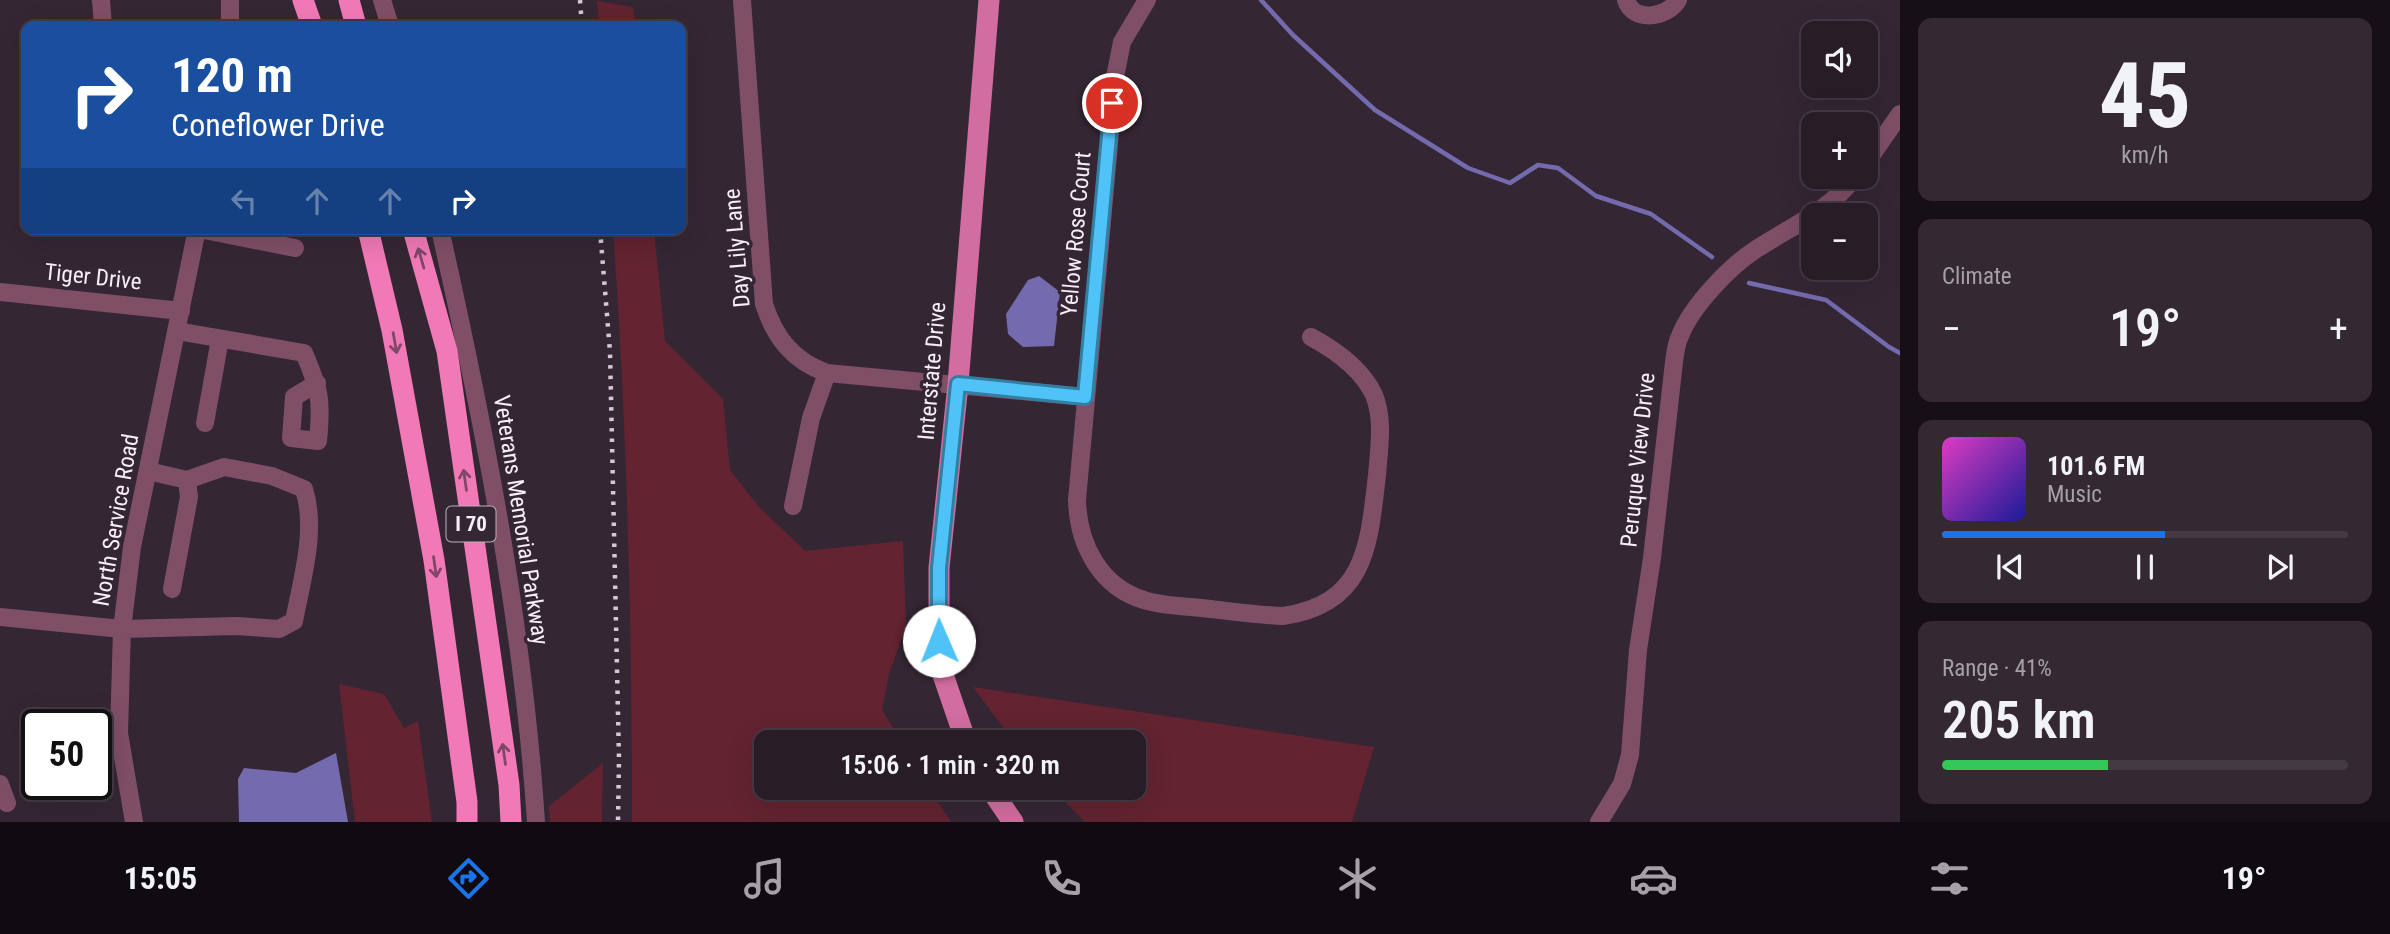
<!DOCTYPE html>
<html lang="en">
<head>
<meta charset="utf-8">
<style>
  body { margin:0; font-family:"Roboto Condensed",sans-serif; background:#342933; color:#f1f3f6; height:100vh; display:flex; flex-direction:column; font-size:26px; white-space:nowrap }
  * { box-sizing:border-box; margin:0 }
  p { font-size:23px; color:#a5a1a7 }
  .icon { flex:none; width:38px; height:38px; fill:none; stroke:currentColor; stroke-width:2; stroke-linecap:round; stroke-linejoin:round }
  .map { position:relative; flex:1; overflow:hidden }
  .details { display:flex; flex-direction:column; gap:18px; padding:18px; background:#160f15; width:490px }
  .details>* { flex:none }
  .top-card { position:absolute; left:21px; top:21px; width:665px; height:214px; border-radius:14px; box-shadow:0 7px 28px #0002,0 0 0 2px #443a44; background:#1a4fa0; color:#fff; overflow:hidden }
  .fabs { position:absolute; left:1801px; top:21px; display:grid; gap:14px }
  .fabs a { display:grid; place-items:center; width:77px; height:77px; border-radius:14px; background:#281c27; box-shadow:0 7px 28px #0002,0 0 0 2px #443a44; font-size:35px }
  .speed { position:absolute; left:21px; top:709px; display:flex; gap:14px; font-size:35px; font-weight:700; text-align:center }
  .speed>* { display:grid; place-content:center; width:91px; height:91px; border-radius:50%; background:#281c27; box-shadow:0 7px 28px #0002,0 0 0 2px #443a44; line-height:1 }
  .speed .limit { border:4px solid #111; border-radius:10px; background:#fff; color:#111 }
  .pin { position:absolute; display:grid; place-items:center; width:60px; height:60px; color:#fff; margin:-30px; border:4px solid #fff; border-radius:50%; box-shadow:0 2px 7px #0007 }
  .me { position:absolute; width:77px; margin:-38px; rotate:359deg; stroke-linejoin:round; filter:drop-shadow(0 0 5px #0008) }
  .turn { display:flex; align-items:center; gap:24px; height:147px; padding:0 35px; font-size:32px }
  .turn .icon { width:91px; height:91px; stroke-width:2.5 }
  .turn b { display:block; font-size:49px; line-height:60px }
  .lanes { display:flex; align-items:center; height:66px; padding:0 35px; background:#0003; justify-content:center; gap:35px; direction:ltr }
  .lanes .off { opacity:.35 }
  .big { font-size:52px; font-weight:600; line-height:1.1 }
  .details .tile { flex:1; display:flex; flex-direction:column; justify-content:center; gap:10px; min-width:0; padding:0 24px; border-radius:14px; background:#342933 }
  .details .dial { align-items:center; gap:0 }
  .dial b { font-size:91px; line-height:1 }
  .song { display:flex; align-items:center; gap:21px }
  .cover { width:84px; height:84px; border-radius:10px; background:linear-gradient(135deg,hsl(310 70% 55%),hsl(240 70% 35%)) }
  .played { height:7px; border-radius:4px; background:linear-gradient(90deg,#1a73e8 55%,#443a44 55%) }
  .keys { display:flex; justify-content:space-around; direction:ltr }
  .heat { display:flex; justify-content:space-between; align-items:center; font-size:38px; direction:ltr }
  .charge { height:10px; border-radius:5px; background:linear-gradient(90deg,#34c759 41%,#443a44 0) }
  .trip { position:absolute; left:754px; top:730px; width:392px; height:70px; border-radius:14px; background:#281c27; box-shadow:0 7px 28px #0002,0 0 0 2px #443a44; font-weight:600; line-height:70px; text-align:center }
  .dock { display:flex; height:112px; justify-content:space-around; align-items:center; background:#100b10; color:#a5a1a7 }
  .dock .icon { width:49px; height:49px }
  .dock .selected { color:#1a73e8 }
  .dock b { font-size:32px; color:#f1f3f6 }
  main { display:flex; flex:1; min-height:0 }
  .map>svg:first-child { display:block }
  .green { fill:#632331 }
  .water { fill:#736bae }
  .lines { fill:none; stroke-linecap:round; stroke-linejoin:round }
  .stream { stroke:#736bae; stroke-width:4.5 }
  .minor { stroke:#7f4f66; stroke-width:18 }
  .major { stroke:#d16da0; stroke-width:21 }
  .highway { stroke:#f179b7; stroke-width:21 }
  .rail { stroke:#d4c9d3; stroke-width:4.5; stroke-dasharray:3.5 7; stroke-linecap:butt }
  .oneway { stroke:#804768 }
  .route-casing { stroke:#337fa1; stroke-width:18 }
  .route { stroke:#4fc3f7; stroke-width:12 }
  .labels { text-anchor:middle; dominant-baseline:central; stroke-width:7; stroke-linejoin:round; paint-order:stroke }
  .shield { fill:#352634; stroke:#beb2bc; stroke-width:2 }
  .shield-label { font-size:21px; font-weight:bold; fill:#f8eef7 }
  .street-label { font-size:23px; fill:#f8eef7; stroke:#352634 }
</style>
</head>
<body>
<main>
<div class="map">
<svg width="1900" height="822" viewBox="0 0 1900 822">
  <rect width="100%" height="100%" fill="#352634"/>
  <path class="green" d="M597,1L633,7L635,26H599Z
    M613,229H654L665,341L723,399L730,470L759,507L805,551L903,541L906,626L889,674L882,710L902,742H766V788H929L951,822H632C632,624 627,427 613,229Z
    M339,684L384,694L404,728L418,721L432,822H355Z
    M973,687L1374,747L1352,822H1085L1052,788H1134V742H1014Z
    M603,763L602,822H550L549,806Z"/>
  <path class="water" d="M1039,276L1060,292L1054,346L1023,347L1008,334L1006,314L1028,280Z
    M336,753L348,822H239L238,779L244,768L296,773Z"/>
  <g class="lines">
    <path class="stream" d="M1261,0L1293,35L1375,110L1468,168L1510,183L1538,165L1558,168L1596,196L1651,214L1712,257
      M1749,283L1826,300L1889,347L1900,353"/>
    <path class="minor" d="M101,0L103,26
      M230,0V26
      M382,0L390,26
      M742,0L764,304C775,338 793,361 827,373L1085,397
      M1147,0L1122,42L1115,77L1077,500C1078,544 1100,587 1144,600C1162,606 1183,606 1202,608C1229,611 1256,615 1283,616C1367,604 1369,543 1377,475C1379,449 1384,419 1374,395C1362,369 1335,350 1311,337
      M1626,0C1633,23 1667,18 1678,0
      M1866,163L1900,114
      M199,229L295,248
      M440,229C484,425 523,622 536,822
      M0,292L181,311
      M177,331L304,353C320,390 322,400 318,441L291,438L294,397L317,383
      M205,423L220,339
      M793,506L811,418L827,373
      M172,589L189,497L187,480
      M0,617L122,629L237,626L279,629L294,621C302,579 317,530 304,489L272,476L224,467L187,480L148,471
      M0,784L7,803
      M134,822L119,733L122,629L132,547L197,229
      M1599,822L1622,784L1630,755L1638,650L1652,558L1674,362C1675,354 1676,344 1680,336C1691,307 1729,267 1755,250C1790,227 1829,211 1855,177"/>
    <path class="major" d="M966,742L939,663V568L958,384L989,0
      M990,788L1013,822"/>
    <path class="highway" d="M303,0L312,26
      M349,0L356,26
      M368,229L392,330L434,560L467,802V822
      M413,229L447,351L509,785L511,822"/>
    <path class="rail" d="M580,0L582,26
      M600,229L610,352L619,759L618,822"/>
  </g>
  <defs><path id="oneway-shaft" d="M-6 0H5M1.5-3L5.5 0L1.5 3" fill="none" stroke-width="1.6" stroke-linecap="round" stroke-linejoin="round" transform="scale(1.75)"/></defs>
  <g class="oneway">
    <use href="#oneway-shaft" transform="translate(421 258) rotate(-106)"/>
    <use href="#oneway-shaft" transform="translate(395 343) rotate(80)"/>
    <use href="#oneway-shaft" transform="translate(465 480) rotate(-98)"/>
    <use href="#oneway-shaft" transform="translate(435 567) rotate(82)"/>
    <use href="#oneway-shaft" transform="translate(504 754) rotate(-98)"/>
  </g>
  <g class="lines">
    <g class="route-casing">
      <path id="route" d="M939,641V568L958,384L1085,397L1112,103"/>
    </g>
    <use href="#route" class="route"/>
  </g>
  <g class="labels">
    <rect class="shield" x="446.5" y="506.5" width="49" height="35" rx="5"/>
    <g class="shield-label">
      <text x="471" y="524">I 70</text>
    </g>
    <g class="street-label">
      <text transform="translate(1076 234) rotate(-85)">Yellow Rose Court</text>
      <text transform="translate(737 248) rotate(-95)">Day Lily Lane</text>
      <text transform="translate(93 277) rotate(6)">Tiger Drive</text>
      <text transform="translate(932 371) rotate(-85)">Interstate Drive</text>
      <text transform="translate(1638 460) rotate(-84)">Peruque View Drive</text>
      <text transform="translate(116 520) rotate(-80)">North Service Road</text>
      <text transform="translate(521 520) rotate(81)">Veterans Memorial Parkway</text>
    </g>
  </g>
</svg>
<div class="fabs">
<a><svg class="icon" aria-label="sound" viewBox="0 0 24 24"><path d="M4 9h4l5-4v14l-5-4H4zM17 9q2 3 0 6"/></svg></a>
<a>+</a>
<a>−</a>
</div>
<div class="speed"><div class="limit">50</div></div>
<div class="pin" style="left:1112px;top:103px;background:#d93025"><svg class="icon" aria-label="arrive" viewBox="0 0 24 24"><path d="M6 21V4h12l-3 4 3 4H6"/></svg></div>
<svg class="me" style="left:939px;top:641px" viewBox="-20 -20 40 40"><circle r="19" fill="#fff"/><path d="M0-13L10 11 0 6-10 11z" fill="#4fc3f7"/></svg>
<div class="trip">15:06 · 1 min · 320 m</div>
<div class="top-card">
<div class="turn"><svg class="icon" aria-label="right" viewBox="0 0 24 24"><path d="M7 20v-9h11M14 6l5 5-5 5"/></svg><div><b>120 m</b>Coneflower Drive</div></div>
<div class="lanes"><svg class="icon off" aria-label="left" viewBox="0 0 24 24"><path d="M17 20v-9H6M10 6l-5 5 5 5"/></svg><svg class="icon off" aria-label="ahead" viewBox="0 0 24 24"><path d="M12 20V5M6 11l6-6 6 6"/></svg><svg class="icon off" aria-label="ahead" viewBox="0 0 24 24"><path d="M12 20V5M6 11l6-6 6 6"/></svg><svg class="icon" aria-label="right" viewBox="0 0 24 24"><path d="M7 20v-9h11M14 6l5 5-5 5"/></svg></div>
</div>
</div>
<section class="details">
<div class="tile dial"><b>45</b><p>km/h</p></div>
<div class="tile"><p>Climate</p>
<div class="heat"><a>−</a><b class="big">19°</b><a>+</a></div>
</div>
<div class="tile">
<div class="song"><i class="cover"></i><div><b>101.6 FM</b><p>Music</p></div></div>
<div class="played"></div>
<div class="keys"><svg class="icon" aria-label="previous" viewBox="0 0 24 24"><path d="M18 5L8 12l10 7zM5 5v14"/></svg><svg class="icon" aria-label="pause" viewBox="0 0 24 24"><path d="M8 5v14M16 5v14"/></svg><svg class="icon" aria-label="next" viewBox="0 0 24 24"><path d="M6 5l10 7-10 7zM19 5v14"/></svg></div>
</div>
<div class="tile"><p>Range · 41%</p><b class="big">205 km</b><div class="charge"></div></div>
</section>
</main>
<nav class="dock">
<b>15:05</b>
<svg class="icon selected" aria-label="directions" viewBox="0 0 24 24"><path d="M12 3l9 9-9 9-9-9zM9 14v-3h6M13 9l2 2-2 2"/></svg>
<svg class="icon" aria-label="music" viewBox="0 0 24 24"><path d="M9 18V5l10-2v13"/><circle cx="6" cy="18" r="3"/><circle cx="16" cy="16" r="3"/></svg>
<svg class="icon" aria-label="phone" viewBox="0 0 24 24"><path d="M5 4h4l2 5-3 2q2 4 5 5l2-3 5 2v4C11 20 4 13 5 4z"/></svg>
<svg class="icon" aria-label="climate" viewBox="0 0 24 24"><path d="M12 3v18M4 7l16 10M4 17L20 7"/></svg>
<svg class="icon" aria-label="car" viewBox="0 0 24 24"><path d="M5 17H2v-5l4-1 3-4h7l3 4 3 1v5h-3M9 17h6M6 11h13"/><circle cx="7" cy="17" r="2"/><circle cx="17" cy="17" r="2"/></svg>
<svg class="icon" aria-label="filters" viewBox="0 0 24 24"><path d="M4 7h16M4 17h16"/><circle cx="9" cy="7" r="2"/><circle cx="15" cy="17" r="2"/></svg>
<b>19°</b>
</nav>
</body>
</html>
